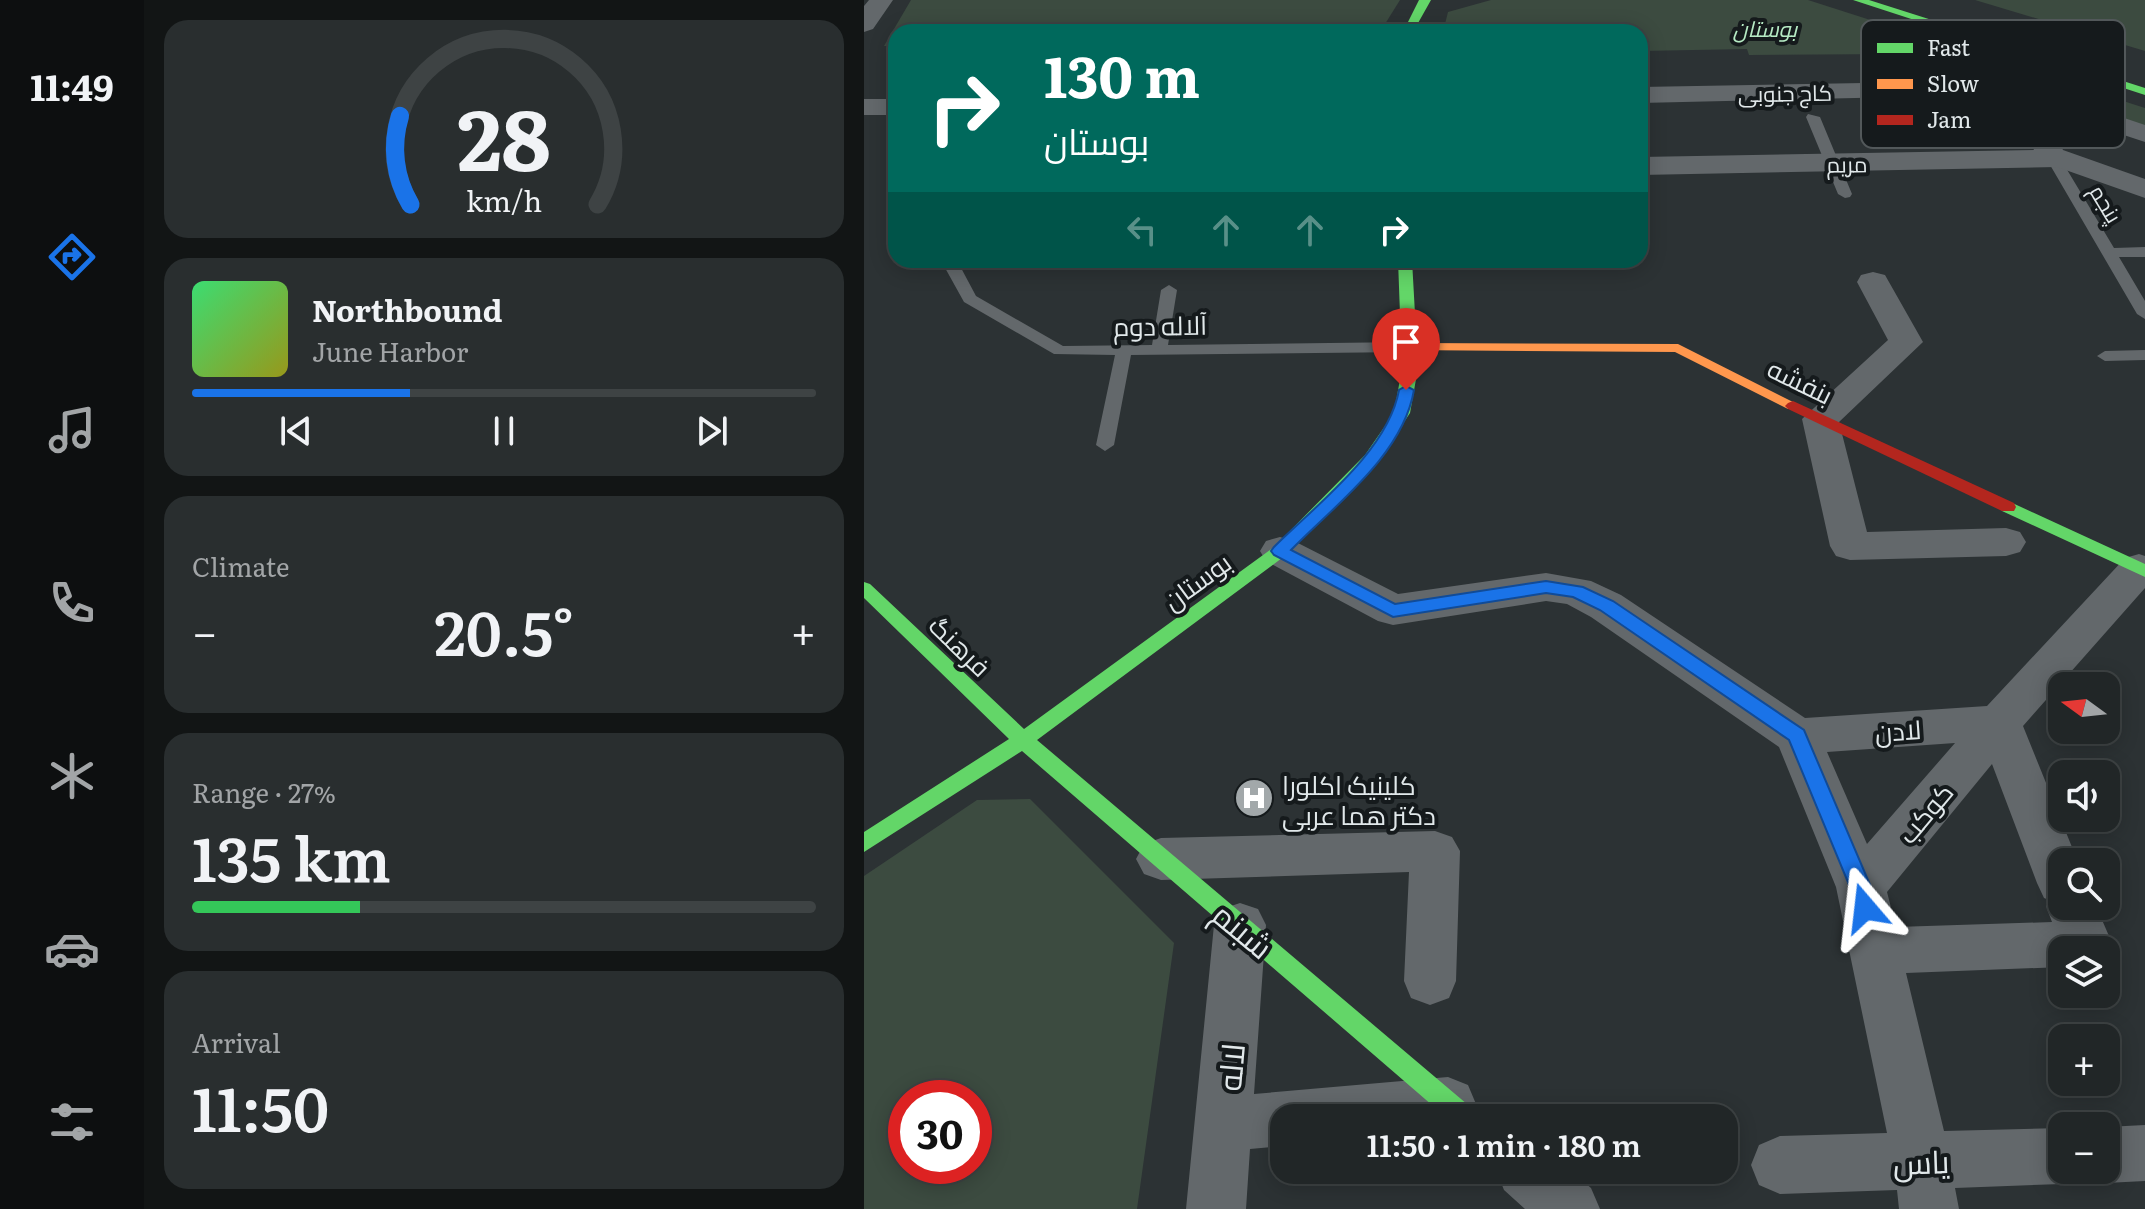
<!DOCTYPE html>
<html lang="en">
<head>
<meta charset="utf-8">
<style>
  body { margin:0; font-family:Literata,Cairo,serif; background:#292e2f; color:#f1f3f6; height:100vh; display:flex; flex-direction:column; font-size:30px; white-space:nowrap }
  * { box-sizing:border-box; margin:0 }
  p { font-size:26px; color:#a2a5a7 }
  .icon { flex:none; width:44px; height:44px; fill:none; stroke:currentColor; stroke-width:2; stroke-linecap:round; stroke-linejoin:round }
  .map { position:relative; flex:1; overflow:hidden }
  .drawer { display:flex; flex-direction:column; gap:20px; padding:20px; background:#121515; width:720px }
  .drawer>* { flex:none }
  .banner { position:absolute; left:24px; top:24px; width:760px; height:244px; border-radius:24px; box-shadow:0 4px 20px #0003,0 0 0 2px #3e4344; background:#00695c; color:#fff; overflow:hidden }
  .needle { width:52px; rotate:285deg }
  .tools { position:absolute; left:1184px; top:672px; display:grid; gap:16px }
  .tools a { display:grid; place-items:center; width:72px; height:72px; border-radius:16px; background:#212627; box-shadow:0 4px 20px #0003,0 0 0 2px #3e4344; font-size:40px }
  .speed { position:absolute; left:24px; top:1080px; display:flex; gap:16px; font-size:40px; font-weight:700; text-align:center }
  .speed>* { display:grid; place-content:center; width:104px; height:104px; border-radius:50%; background:#212627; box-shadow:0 4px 20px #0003,0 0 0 2px #3e4344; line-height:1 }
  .speed .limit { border:12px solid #d22; background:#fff; color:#111 }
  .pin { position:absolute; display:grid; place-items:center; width:68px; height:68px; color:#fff; margin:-82px -34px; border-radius:50% 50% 50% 0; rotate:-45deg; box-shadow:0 0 8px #0007 }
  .pin .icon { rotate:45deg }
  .me { position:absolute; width:88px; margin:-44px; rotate:343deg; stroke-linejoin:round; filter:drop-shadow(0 0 6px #0008) }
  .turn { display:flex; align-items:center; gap:28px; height:168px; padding:0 24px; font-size:36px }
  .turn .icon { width:104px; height:104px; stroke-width:2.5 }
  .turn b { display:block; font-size:56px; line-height:68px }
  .lanes { display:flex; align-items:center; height:76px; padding:0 24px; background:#0003; justify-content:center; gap:40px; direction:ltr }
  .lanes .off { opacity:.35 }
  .big { font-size:60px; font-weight:600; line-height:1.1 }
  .drawer .tile { flex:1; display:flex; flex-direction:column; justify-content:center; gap:12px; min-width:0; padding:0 28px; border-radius:24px; background:#292e2f }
  .drawer .dial { align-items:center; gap:0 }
  .dial svg { height:208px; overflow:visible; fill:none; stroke:#3e4344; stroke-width:7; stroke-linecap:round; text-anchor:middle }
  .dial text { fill:#f1f3f6; stroke:none }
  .song { display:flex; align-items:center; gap:24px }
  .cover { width:96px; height:96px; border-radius:12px; background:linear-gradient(135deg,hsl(140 70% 55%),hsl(60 70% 35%)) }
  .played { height:8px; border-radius:4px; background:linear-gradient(90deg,#1a73e8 35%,#3e4344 35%) }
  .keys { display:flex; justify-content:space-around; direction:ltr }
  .heat { display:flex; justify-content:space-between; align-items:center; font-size:44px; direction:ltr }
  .charge { height:12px; border-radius:6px; background:linear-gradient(90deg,#34c759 27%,#3e4344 0) }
  .trip { position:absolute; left:406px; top:1104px; width:468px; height:80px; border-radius:24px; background:#212627; box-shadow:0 4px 20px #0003,0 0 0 2px #3e4344; font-weight:600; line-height:80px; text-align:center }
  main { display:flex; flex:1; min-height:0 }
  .tab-bar { display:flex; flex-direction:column; width:144px; justify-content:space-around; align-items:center; background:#0d0f10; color:#a2a5a7 }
  .tab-bar .icon { width:56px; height:56px }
  .tab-bar .active { color:#1a73e8 }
  .tab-bar b { font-size:36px; color:#f1f3f6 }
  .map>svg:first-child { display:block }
  .green { fill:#3c4b40; fill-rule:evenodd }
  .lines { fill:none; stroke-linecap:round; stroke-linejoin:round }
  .lane { fill:#63686b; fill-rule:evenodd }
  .street { fill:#63686b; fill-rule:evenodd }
  .fast { fill:#63d668; fill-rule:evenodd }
  .slow { fill:#ff974d; fill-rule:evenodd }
  .jam { fill:#b3261e; fill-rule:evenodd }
  .route { fill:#1a73e8; stroke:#114b97; stroke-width:2 }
  .labels { text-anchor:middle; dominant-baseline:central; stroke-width:8; stroke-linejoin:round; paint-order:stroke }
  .far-park-label { font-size:22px; font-style:italic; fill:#b6ebc4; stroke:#151a1c }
  .far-street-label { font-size:22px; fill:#e1e8ea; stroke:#151a1c }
  .street-label { font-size:26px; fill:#e1e8ea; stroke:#151a1c }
  .poi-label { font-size:26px; fill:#e1e8ea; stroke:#151a1c; text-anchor:start }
  .near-street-label { font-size:32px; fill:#e1e8ea; stroke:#151a1c }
  .key { fill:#151a1c; stroke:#52585a; stroke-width:2 }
  .key-label { font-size:22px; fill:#e1e8ea }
</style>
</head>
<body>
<main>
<nav class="tab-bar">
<b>11:49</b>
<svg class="icon active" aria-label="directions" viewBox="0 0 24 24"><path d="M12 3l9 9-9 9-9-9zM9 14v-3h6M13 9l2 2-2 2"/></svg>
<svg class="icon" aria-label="music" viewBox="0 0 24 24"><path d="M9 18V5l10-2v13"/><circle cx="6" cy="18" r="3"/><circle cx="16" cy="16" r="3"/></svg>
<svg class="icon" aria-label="phone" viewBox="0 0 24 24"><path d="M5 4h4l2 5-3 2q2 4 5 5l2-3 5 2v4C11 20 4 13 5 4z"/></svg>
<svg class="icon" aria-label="climate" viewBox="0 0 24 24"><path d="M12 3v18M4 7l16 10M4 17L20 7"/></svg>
<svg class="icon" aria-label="car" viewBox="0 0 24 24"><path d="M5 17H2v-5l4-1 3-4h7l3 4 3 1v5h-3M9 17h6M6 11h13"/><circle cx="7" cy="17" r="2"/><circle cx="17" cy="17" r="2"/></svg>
<svg class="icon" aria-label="filters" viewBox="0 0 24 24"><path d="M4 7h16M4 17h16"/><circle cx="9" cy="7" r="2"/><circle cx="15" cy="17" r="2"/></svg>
</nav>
<section class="drawer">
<div class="tile dial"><svg viewBox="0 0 100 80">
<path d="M14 69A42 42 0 1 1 86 69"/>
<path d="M14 69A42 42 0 0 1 10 35" stroke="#1a73e8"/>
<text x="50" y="56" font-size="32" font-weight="700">28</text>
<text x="50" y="72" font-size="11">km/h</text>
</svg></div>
<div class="tile">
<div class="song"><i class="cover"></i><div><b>Northbound</b><p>June Harbor</p></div></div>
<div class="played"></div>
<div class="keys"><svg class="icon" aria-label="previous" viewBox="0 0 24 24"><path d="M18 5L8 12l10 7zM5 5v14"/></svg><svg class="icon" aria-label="pause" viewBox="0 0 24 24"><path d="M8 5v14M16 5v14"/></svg><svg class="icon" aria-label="next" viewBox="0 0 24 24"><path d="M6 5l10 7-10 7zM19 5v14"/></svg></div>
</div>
<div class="tile"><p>Climate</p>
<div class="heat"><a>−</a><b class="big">20.5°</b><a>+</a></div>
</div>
<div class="tile"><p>Range · 27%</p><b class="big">135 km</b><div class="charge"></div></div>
<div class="tile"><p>Arrival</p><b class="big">11:50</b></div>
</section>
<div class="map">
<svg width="1281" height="1209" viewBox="0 0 1281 1209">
  <rect width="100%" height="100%" fill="#2c3234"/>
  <path class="green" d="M47,0H536L516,32H32V46H20Z
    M627,0H944L1281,108V134L1030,54L885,55L883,49L776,51V32H579L584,12Z
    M1111,0H1281V51Z
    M166,799L310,943L273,1209H0V876L113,800ZM42,1098H110V1166H42Z"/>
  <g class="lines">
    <path class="lane" d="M944,114L956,117L988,194L986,197L981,198L974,194L942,117Z
      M1189,154L1196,158L1250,248L1281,247V257H1255L1281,301V319L1273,314L1182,158Z
      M82,260H98L96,266L112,296L199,346L288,345L297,290L305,285L313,290L304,345L545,342L553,347L545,352L267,355L250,445L241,451L232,445L251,355L190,354L100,302L80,266Z
      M1281,350V360L1241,361L1233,356L1241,351Z"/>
    <path class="street" d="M5,0H29L9,29L0,32V6Z
      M1114,81L1124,83L1128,89L1124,95L776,103V87Z
      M1192,95L1281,125V142L1190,112L1181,115L1199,150L1281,179V198L1193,167L776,175V157L1170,150L1153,115L1158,103Z
      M0,99H32V115H0Z
      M1009,272L1021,275L1059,342L975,422L1003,532L1142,528L1156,532L1162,542L1156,552L1142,556L986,560L972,556L966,546L938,419L1024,340L993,282L997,275Z
      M416,537L430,541L534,594L682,573L727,581L757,595L941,718L1123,706L1261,558L1275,554L1281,556V588L1159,726L1214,862H1198V906H1232L1248,943L1242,955V950H1198V967L1042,973L1080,1131L1198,1128V1170H1242V1127L1281,1125V1181L1242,1183L1220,1172L1219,1176L1198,1184L1091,1188L1095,1209H1035L1033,1190L916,1194L895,1185L887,1165L895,1145L916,1136L1023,1133L972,887L915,747L727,617L703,604L682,601L529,625L514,621L402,561L396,551L402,541ZM1091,743L1003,844L963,752ZM1128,764L1173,883L1180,898L1185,900L1182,906L1188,922L1032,927L1023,892Z
      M571,831L588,837L596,851L592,981L585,998L566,1005L547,998L540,981L545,872L297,880L280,874L272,859L280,844L297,838Z
      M376,903L394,909L402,925L390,1094L584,1077L604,1085L612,1104L606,1118H420V1146L386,1149L382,1209H322L350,925L358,909Z
      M632,1170H706L727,1188L736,1209H661L640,1190Z"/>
    <path class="fast" d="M555,0H567L549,32H539Z
      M989,0H1005L1281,88V95Z
      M534,260H548L554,368L546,413L513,463L422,555L173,740L610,1110L613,1118H583L158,751L0,852V832L145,739L0,598V582L6,584L160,729L410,547L501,455L530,413L538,368Z
      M1144,501L1281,564V577L1138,511L1136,507Z"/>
    <path class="slow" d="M545,343L814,344L937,406L934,409H924L811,352L540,350L538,347Z"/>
    <path class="jam" d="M929,401L1150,503L1152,507L1150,511H1138L924,409L921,406L924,403Z"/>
  </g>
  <path class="route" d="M542,386L550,390C539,455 471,505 427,550L531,604L682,581L719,587L749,601L940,730L1007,887L1012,908L1009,915L1001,918L994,915L986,887L925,740L736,610L709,597L682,593L529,617L410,555L407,551L410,547C452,505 524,451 535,390Z"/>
  <defs>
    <g id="hospital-disc" transform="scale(2)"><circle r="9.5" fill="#a2a8aa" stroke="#151a1c"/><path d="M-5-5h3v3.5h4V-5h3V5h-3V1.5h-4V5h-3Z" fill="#fff"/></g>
  </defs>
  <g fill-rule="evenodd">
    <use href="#hospital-disc" x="390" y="798"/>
  </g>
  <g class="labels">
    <g class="far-park-label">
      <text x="901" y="27">بوستان</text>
    </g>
    <g class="far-street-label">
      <text transform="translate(921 92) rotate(-1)">کاج جنوبی</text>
      <text transform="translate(983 163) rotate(-1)">مریم</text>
      <text transform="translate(1243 203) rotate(59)">پنجم</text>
    </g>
    <g class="street-label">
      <text transform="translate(296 324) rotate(-1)">آلاله دوم</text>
      <text transform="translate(937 380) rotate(26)">بنفشه</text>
      <text transform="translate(332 580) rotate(-36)">بوستان</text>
      <text transform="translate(97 645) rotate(44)">فرهنگ</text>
      <text transform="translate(1034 729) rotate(-4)">لادن</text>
      <text transform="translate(1060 812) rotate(-50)">کوکب</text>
    </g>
    <g class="poi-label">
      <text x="418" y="783">کلینیک اکلورا<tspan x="418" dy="30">دکتر هما عربی</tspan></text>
    </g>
    <g class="near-street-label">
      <text transform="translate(380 929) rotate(40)">شبنم</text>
      <text transform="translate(365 1067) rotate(-85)">لاله</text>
      <text transform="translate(1057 1160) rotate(-2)">یاس</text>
    </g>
  </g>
  <rect x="997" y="20" width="264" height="128" rx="12" class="key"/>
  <rect x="1013" y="43" width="36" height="10" fill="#63d668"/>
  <rect x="1013" y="79" width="36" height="10" fill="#ff974d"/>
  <rect x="1013" y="115" width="36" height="10" fill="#b3261e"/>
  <g class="key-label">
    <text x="1063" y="56">Fast</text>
    <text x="1063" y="92">Slow</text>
    <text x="1063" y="128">Jam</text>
  </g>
</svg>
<div class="tools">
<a><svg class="needle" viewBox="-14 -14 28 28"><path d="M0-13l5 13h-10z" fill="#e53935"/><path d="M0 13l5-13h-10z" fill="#a2a5a7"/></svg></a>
<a><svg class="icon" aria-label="sound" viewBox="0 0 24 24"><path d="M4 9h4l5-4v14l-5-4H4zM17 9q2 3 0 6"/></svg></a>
<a><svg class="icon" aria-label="search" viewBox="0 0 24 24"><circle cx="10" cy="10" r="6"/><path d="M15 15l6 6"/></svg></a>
<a><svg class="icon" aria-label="layers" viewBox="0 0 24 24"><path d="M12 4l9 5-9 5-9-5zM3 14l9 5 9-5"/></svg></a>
<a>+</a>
<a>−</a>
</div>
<div class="speed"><div class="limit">30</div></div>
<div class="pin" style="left:542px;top:390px;background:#d93025"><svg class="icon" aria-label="arrive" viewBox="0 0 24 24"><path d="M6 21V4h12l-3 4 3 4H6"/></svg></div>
<svg class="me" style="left:1001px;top:908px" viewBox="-20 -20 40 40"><path d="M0-17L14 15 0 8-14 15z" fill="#1a73e8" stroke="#fff" stroke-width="4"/></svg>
<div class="trip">11:50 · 1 min · 180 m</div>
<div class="banner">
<div class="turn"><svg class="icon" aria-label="right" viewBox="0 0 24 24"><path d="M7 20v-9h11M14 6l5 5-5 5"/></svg><div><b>130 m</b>بوستان</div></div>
<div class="lanes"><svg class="icon off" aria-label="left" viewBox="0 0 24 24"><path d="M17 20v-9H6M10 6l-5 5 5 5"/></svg><svg class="icon off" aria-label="ahead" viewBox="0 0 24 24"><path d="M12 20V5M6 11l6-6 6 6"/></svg><svg class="icon off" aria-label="ahead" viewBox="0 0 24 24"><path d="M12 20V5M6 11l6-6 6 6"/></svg><svg class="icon" aria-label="right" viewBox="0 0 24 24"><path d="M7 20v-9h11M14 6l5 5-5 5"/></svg></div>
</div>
</div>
</main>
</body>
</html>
